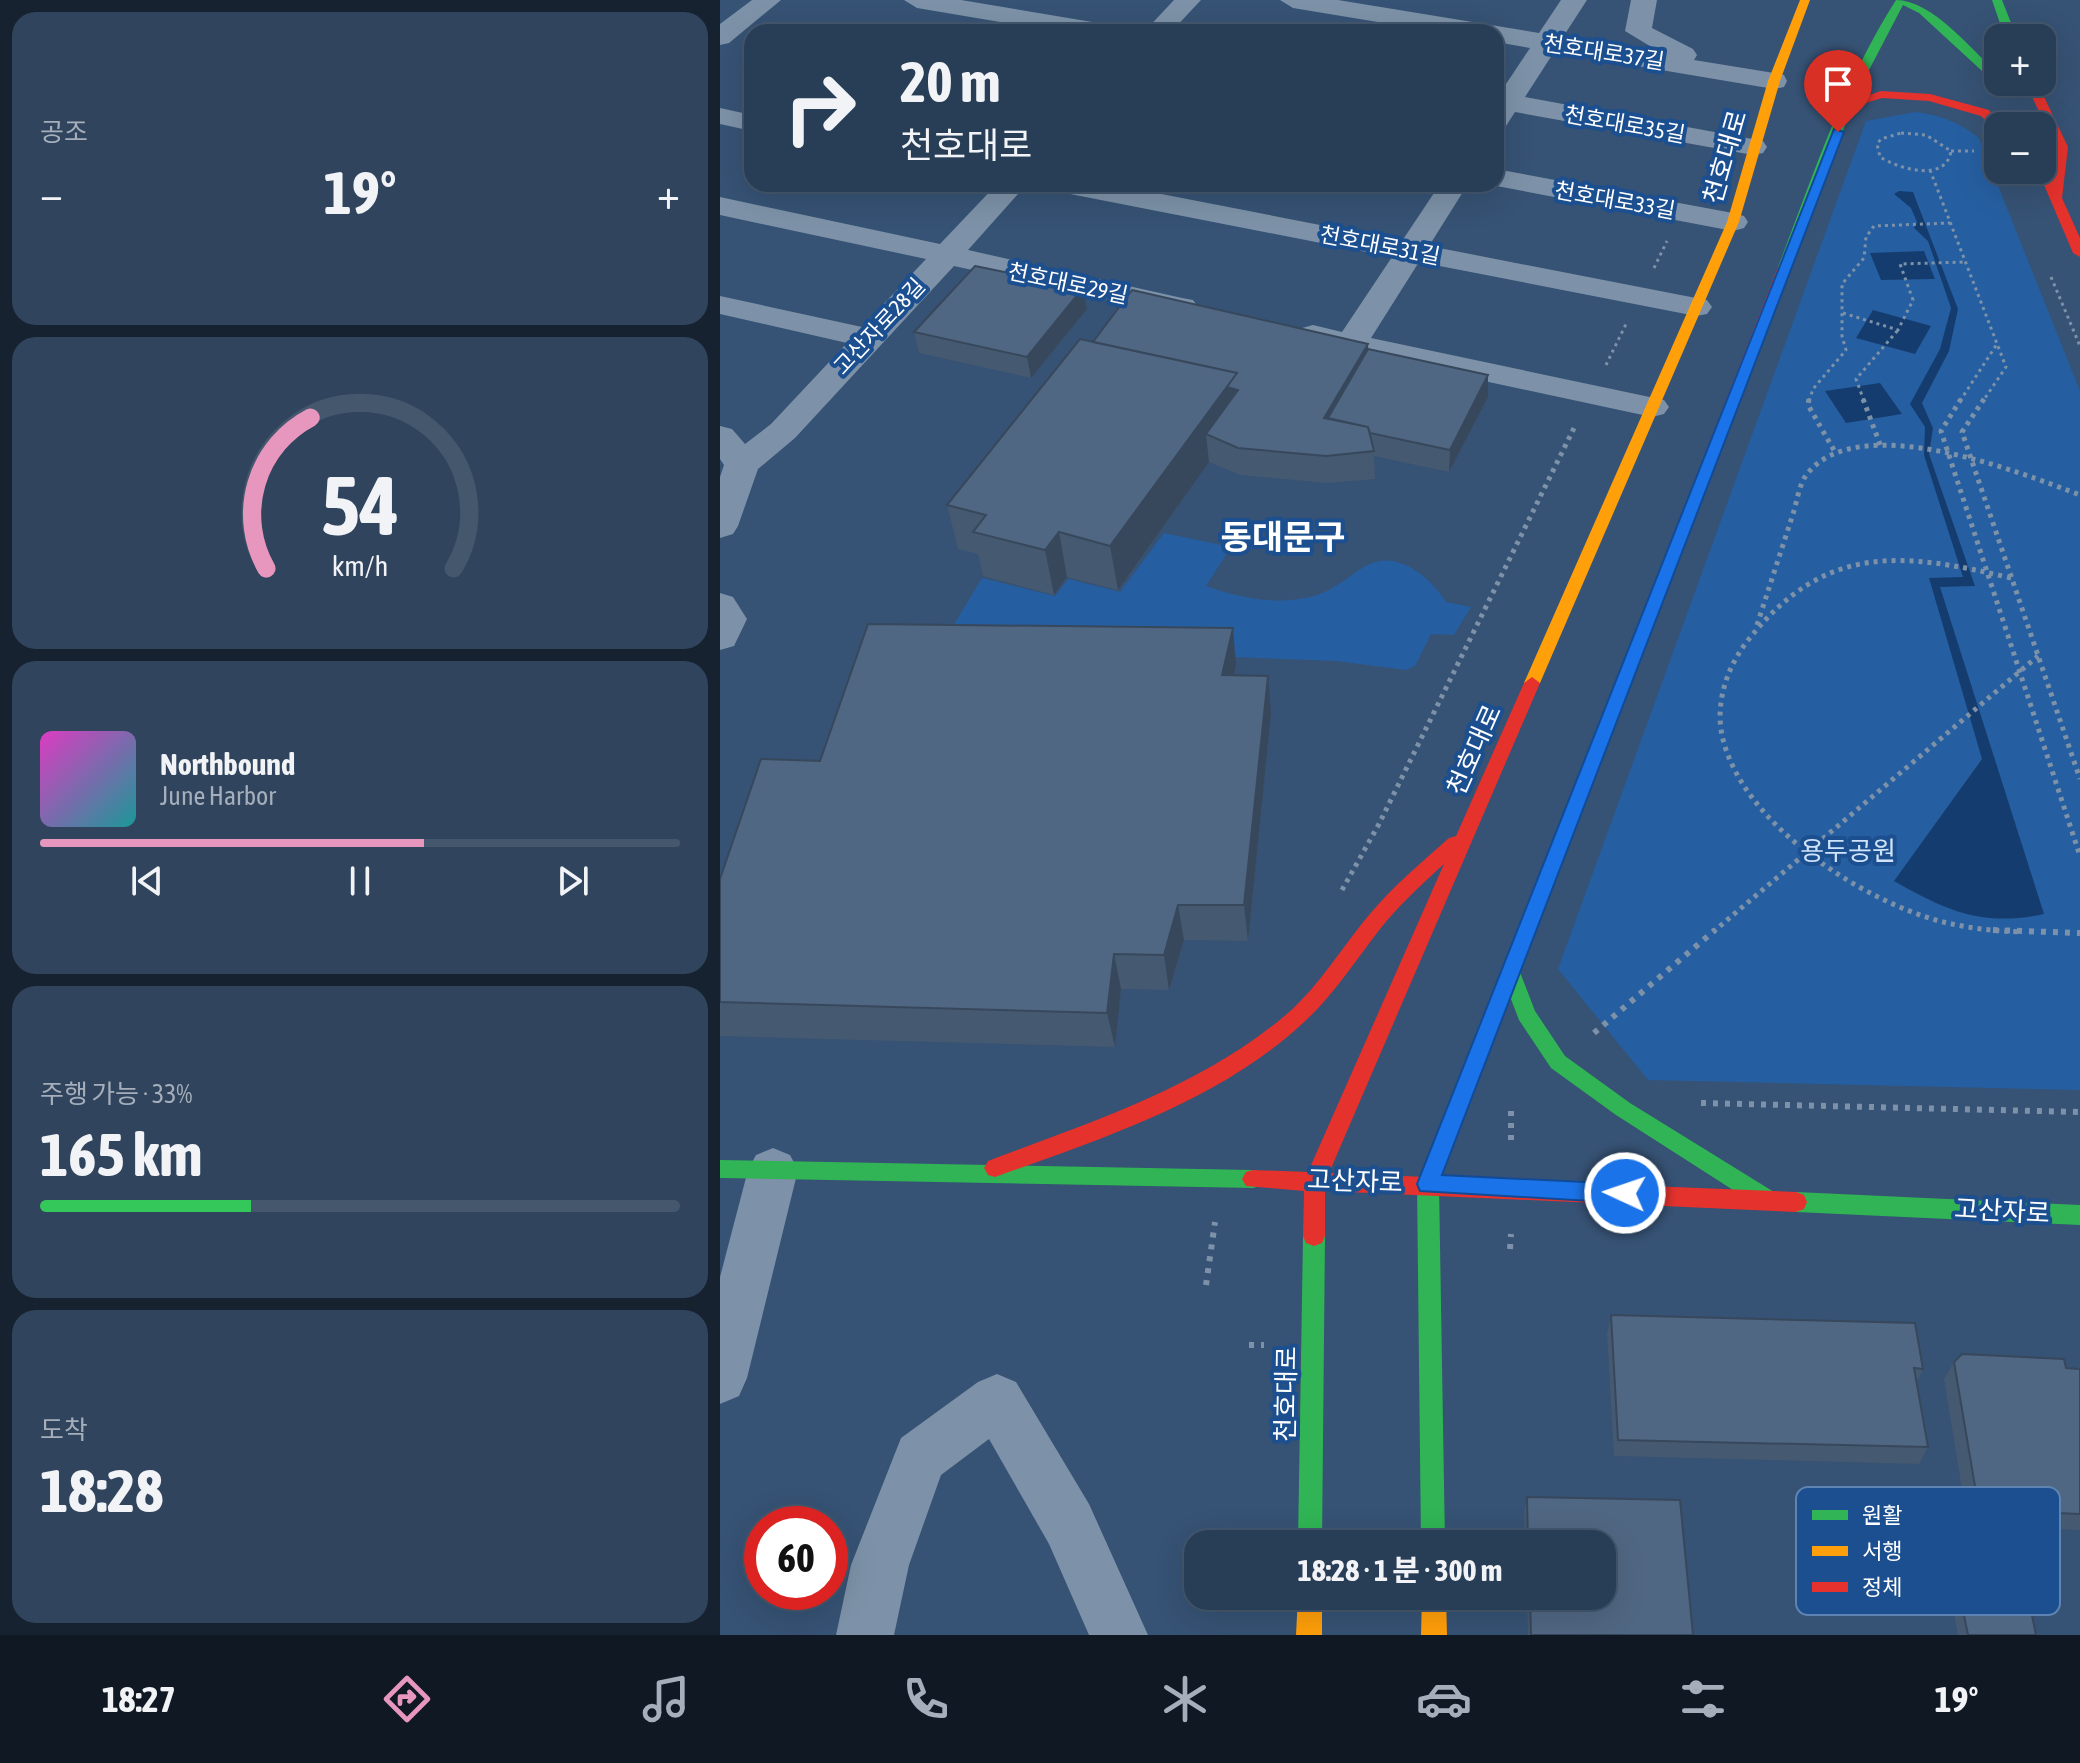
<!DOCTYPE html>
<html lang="ko">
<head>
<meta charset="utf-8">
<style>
  body { margin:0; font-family:"Asap Condensed","Noto Sans KR",sans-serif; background:#30455d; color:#f1f3f6; height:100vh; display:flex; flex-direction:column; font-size:30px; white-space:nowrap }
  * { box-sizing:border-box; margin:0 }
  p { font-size:26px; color:#a5aeba }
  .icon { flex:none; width:44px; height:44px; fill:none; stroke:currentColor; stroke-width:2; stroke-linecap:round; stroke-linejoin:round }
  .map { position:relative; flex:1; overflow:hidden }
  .details { display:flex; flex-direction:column; gap:12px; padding:12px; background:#162230; width:720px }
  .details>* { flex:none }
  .banner { position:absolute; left:24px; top:24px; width:760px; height:168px; border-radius:24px; box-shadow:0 8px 32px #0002,0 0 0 2px #44576d; background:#283e57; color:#f1f3f6; overflow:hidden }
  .tools { position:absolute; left:1264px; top:24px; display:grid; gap:16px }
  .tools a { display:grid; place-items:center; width:72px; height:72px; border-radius:16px; background:#283e57; box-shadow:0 8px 32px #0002,0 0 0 2px #44576d; font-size:40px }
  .speed { position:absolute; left:24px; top:1506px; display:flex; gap:16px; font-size:40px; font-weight:700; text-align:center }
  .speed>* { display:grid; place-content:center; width:104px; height:104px; border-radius:50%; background:#283e57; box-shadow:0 8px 32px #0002,0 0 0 2px #44576d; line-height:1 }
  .speed .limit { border:12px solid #d22; background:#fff; color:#111 }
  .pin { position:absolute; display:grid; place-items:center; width:68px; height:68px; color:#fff; margin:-82px -34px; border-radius:50% 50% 50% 0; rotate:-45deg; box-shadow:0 0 8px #0007 }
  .pin .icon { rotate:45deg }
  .me { position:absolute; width:88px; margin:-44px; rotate:273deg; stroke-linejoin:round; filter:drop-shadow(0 0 6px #0008) }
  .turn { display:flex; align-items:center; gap:28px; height:168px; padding:0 24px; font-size:36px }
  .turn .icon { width:104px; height:104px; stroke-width:2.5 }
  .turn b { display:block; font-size:56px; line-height:68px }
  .big { font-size:60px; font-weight:700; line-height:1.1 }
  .details .tile { flex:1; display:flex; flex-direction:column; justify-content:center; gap:12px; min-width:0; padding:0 28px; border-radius:24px; background:#30455d }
  .details .dial { align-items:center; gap:0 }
  .dial svg { height:208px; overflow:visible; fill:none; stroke:#44576d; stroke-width:7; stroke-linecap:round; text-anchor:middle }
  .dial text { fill:#f1f3f6; stroke:none }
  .song { display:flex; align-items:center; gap:24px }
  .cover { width:96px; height:96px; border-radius:12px; background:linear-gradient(135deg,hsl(310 70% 55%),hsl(180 70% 35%)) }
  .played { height:8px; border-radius:4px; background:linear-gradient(90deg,#e797bd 60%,#44576d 60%) }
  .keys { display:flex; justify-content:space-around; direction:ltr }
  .heat { display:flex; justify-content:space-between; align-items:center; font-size:44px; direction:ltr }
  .charge { height:12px; border-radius:6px; background:linear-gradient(90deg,#34c759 33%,#44576d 0) }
  .trip { position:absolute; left:464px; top:1530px; width:432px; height:80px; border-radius:24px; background:#283e57; box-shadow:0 8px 32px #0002,0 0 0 2px #44576d; font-weight:700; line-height:80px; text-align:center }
  .menu { display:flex; height:128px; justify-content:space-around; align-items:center; background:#101923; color:#a5aeba }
  .menu .icon { width:56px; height:56px }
  .menu .current { color:#e797bd }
  .menu b { font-size:36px; color:#f1f3f6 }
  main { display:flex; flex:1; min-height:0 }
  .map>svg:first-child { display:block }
  .green { fill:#265fa1 }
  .water { fill:#153c6e }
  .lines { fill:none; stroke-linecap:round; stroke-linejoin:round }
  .path-far2 { stroke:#7d92a8; stroke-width:3; stroke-dasharray:3 4; stroke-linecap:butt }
  .path-far1 { stroke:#7d92a8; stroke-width:5; stroke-dasharray:4 5; stroke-linecap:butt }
  .path { stroke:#7d92a8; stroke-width:6; stroke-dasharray:5 7; stroke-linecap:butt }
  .street { fill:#7d92a8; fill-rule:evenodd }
  .fast { fill:#30b455; fill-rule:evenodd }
  .slow { fill:#ff9f0a; fill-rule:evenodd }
  .jam { fill:#e5322d; fill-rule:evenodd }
  .wall { fill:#455971 }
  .shaded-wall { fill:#38485c }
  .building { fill:#506783; stroke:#38485c; stroke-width:2 }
  .route { fill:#1a73e8; stroke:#114b97; stroke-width:2 }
  .labels { text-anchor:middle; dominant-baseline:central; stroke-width:8; stroke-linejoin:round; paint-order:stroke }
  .far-street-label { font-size:22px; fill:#fff; stroke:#1b4f8f }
  .street-label { font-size:26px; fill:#fff; stroke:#1b4f8f }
  .park-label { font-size:26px; fill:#cfe3fa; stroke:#1b4f8f }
  .district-label { font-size:34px; font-weight:bold; fill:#fff; stroke:#1b4f8f }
  .key { fill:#1b4f8f; stroke:#5f84b1; stroke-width:2 }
  .key-label { font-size:22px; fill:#fff }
</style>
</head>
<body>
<main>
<section class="details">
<div class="tile"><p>공조</p>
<div class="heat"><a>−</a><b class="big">19°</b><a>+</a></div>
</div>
<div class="tile dial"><svg viewBox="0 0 100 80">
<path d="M14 69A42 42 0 1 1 86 69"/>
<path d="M14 69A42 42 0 0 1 31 11" stroke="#e797bd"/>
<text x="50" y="56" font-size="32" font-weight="700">54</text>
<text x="50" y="72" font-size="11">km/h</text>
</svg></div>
<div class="tile">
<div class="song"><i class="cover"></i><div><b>Northbound</b><p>June Harbor</p></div></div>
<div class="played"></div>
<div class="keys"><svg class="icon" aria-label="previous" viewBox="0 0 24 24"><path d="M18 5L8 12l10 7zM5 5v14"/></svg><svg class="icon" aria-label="pause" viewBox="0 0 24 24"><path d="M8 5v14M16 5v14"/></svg><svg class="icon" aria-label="next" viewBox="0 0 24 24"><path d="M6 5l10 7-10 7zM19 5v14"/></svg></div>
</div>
<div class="tile"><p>주행 가능 · 33%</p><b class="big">165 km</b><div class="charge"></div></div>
<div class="tile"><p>도착</p><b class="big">18:28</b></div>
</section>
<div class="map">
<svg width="1360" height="1635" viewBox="0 0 1360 1635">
  <rect width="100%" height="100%" fill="#365274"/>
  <path class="green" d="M1195,112C1220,115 1239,122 1259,138L1360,391V1090L928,1080L838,969L1146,121Z
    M444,533L511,547L486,586C519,598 556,605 590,597C618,591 637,567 655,562C684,554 713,581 726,602L751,607L734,635L711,634L695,666L686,670L616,661L221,646L262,578L335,596L348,579L400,592Z"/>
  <path class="water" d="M1179,191L1193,192L1238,309L1229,351L1202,403L1213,428L1209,454L1255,586L1220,587L1324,914C1262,927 1227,911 1174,881L1262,759L1209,578L1243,577L1204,455L1205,427L1190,404L1220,349L1231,308L1208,241L1194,228L1197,222L1191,208L1174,194Z
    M1204,251L1215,279L1161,280L1150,253Z
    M1153,310L1211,326L1195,354L1136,338Z
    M1160,383L1182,414L1126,423L1105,391Z"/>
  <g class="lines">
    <path class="path-far2" d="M1181,133L1206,135L1231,151C1226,183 1179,169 1160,157L1157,144L1161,139Z
      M1231,151H1254
      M1210,170L1286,367L1263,401
      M934,268L947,241
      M1331,277L1360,346
      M1123,313L1178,330L1193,300L1180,264L1245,262
      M886,365L906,324
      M1089,401L1093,389L1126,350L1122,336V284L1144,258L1146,237L1154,226L1230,223
      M1144,401L1136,379L1178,330
      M1240,401L1277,344"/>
    <path class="path-far1" d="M1089,399L1088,405L1115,452
      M1143,399L1161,447
      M1241,399L1221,431L1360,856
      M1264,399L1242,432L1360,779
      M1291,578C1182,552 1105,543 1029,639C1008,665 995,701 1002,735C1020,822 1139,899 1219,921C1246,928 1274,931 1302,932
      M1037,625C1049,588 1061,551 1073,514C1077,502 1079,484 1087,474C1138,409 1297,471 1360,495
      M622,890L659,824L856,424
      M993,932L1318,656"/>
    <path class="path" d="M1273,930L1360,933
      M874,1033L995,930
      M981,1103L1360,1112
      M791,1111V1144
      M790,1249L791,1234
      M486,1285L495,1222
      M529,1345H544"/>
    <path class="street" d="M32,0H61L9,43L0,45V24Z
      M184,0H241L384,24L397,32H339L197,8Z
      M454,0H481L451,32H424Z
      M560,0H618L819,33L841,0H867L843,37L943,54L905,31L911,0H937L932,28L973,49L977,55L974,60L1054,73L1064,75L1067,81L1064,87L1054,89L834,52L805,97L1043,141L1047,147L1043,153L1033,155L795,112L786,126L776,128V92L780,93L810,48L776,42V32H718L573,8Z
      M0,108L32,115V131L0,124Z
      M776,169L1013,213L1024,216L1028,222L1024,228L1013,231L766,184H776Z
      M277,184H307L248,250L462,298L473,300L478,307L473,314L462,316L234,266L75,438L38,469L18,526L13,534L0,538V477L4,465L0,459V426L12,429L25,444L51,424L127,343L0,314V296L142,327L206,259L0,215V197L220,244Z
      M331,184H390L682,241L720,184H748L709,246L976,298L987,300L992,307L987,314L976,316L699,262L651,338L944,400L949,407L944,414L932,417L582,342L577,335L582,328L593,325L622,332L672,257L345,193L335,190Z
      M0,593L13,597L27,619L14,646L0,650Z
      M53,1148L70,1155L78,1170L27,1378L19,1396L0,1404V1277L28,1170L36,1155Z
      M277,1374L296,1382L369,1504L428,1635H369L329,1544L269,1439L221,1475L189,1565L174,1635H116L131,1565L181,1438L258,1382Z"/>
    <path class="fast" d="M1176,0C1212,0 1252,50 1278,74V82H1282H1274L1199,13L1183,5L1137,93L1072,267L1060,270L1058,267C1093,176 1123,83 1176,0Z
      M1272,0H1282L1297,38H1285Z
      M791,965L798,967L815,1011L845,1056L910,1103L1054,1192L1057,1199L1054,1206L1046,1209L1038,1206L896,1115L831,1068L799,1020L781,973L784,967Z
      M723,1136L730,1139L733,1145L719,1184L725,1544H701L697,1184L716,1139Z
      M0,1160L533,1170L540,1172L544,1179L540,1186L533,1188L0,1178Z
      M1076,1192L1360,1205V1225L1076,1212L1068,1209L1065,1202L1068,1195Z
      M594,1226L602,1229L605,1236L602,1544H578L583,1236L586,1229Z"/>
    <path class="slow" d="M1080,0H1090L1060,81L1019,222L820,683L812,689L806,687L804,683L1007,222L1048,81Z
      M932,605L940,610L733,1145L730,1151L723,1154L716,1151L713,1145L924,610Z
      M578,1596H602V1635H576Z
      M702,1596H726L727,1635H701Z"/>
    <path class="jam" d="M1305,82H1317L1348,147L1342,198L1360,238V257L1353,253L1319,173L1325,169L1332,176L1336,147Z
      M1161,91L1210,94L1269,110L1282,126H1278V133L1261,116L1209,101L1162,98L1129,108L1123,104Z
      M1065,263L1072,267L940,610L938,614H926L924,610L1058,267Z
      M812,677L820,683L609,1173L1076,1192L1084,1195L1087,1202L1084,1209L1076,1212L605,1191V1236L602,1243L594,1246L586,1243L583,1236L584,1191L526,1186L522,1179L526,1172L533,1170L588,1172L724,864C701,885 679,905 660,929C635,961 613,996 583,1023C499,1101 381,1139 275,1177L268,1175L264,1168L268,1161C371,1122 482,1087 568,1013C600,985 622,947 649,915C673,886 701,863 729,838L736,836L804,683Z"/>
  </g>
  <path class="wall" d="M367,309L311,378L199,353L194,332Z
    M373,342L648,349L768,397L729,472L654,456L655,479L607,483L520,475L489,462L398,590L347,577L334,595L263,576L258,554L238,549L227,505Z
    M516,665L514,675L551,713L528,941L464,940L449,990L401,989L395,1047L0,1036V879L100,761Z
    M891,1315L1203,1369L1197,1381L1208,1447L1199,1464L894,1456L887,1333Z
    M1234,1362L1360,1369V1530L1248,1526L1224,1379Z
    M807,1497L960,1500L973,1635H808L807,1596H882V1544H805L804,1513Z
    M1228,1536L1316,1635H1238L1221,1547Z"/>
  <path class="shaded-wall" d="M363,288L367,309L311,378L307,357Z
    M648,344L649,371L617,426L604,418Z
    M517,373L521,417L486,434L489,462L398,590L390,546Z
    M768,375V397L729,472L730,450Z
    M339,532L347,577L334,595L325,550Z
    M513,628L516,665L506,711L502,675Z
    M548,676L551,713L528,941L524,905Z
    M458,905L464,940L449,990L444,955Z
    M394,954L401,989L395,1047L387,1013Z"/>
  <path class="building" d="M255,266L363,288L307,357L194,332Z
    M412,290L648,344L604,418L648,427L654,451L606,456L518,448L486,434L518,390L507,387L517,373L373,342Z
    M360,339L517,373L390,546L339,532L325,550L253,532L266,515L227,505Z
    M648,349L768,375L730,450L650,433L648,427L608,418Z
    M148,624L513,628L502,675L548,676L524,905H458L444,955L394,954L387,1013L0,1002V879L41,759L100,761Z
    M891,1315L1195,1323L1203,1369L1194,1368L1208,1447L898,1440Z
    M1242,1354L1344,1359L1346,1368L1360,1369V1514L1259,1510L1234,1362Z
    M807,1497L960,1500L973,1635H811L810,1596H882V1544H808Z
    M1228,1536L1296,1537L1316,1635H1248Z"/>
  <path class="route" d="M1114,129L1124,132L722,1175L905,1184L913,1187L916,1193L913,1200L905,1203L700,1191L697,1184Z"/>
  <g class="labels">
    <g class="far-street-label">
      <text transform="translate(884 52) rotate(9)">천호대로37길</text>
      <text transform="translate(905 124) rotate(10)">천호대로35길</text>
      <text transform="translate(895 200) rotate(10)">천호대로33길</text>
      <text transform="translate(660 245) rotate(11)">천호대로31길</text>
      <text transform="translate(348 283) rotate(12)">천호대로29길</text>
      <text transform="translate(159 326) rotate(-47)">고산자로28길</text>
    </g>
    <g class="street-label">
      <text transform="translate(1005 157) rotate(-74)">천호대로</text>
      <text transform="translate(754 750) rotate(-66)">천호대로</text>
      <text transform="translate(635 1181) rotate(2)">고산자로</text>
      <text transform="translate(1282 1211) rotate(3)">고산자로</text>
      <text transform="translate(566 1394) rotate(-89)">천호대로</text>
    </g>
    <g class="park-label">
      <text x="1128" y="851">용두공원</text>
    </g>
    <g class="district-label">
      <text x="563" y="536">동대문구</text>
    </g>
  </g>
  <rect x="1076" y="1487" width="264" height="128" rx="12" class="key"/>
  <rect x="1092" y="1510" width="36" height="10" fill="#30b455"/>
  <rect x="1092" y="1546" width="36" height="10" fill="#ff9f0a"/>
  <rect x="1092" y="1582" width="36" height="10" fill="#e5322d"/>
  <g class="key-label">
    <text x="1142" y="1523">원활</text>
    <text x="1142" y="1559">서행</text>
    <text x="1142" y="1595">정체</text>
  </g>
</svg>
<div class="tools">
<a>+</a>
<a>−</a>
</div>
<div class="speed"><div class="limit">60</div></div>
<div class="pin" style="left:1118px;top:132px;background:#d93025"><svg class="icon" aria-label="arrive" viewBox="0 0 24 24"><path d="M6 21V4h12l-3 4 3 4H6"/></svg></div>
<svg class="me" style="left:905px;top:1193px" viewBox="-20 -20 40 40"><circle r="17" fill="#1a73e8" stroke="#fff" stroke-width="3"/><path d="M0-11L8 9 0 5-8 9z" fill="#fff"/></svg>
<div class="trip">18:28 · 1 분 · 300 m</div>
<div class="banner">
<div class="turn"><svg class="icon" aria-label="right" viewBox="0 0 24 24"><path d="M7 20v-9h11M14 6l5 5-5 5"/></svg><div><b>20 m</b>천호대로</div></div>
</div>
</div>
</main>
<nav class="menu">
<b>18:27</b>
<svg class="icon current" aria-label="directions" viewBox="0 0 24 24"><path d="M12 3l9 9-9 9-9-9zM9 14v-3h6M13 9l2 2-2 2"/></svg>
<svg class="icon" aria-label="music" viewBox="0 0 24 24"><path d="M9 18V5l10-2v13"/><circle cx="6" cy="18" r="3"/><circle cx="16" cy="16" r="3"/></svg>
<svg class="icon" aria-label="phone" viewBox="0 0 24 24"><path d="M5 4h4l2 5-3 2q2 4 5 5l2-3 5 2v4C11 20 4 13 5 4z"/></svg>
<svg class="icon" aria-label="climate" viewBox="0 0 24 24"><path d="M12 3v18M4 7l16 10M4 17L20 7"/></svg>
<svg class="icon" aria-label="car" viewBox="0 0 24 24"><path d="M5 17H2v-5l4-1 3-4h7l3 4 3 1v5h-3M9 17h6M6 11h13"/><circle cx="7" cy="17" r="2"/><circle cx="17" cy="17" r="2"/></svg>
<svg class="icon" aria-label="filters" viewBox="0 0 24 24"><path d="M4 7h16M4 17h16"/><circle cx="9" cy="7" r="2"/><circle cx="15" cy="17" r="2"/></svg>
<b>19°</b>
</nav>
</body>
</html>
